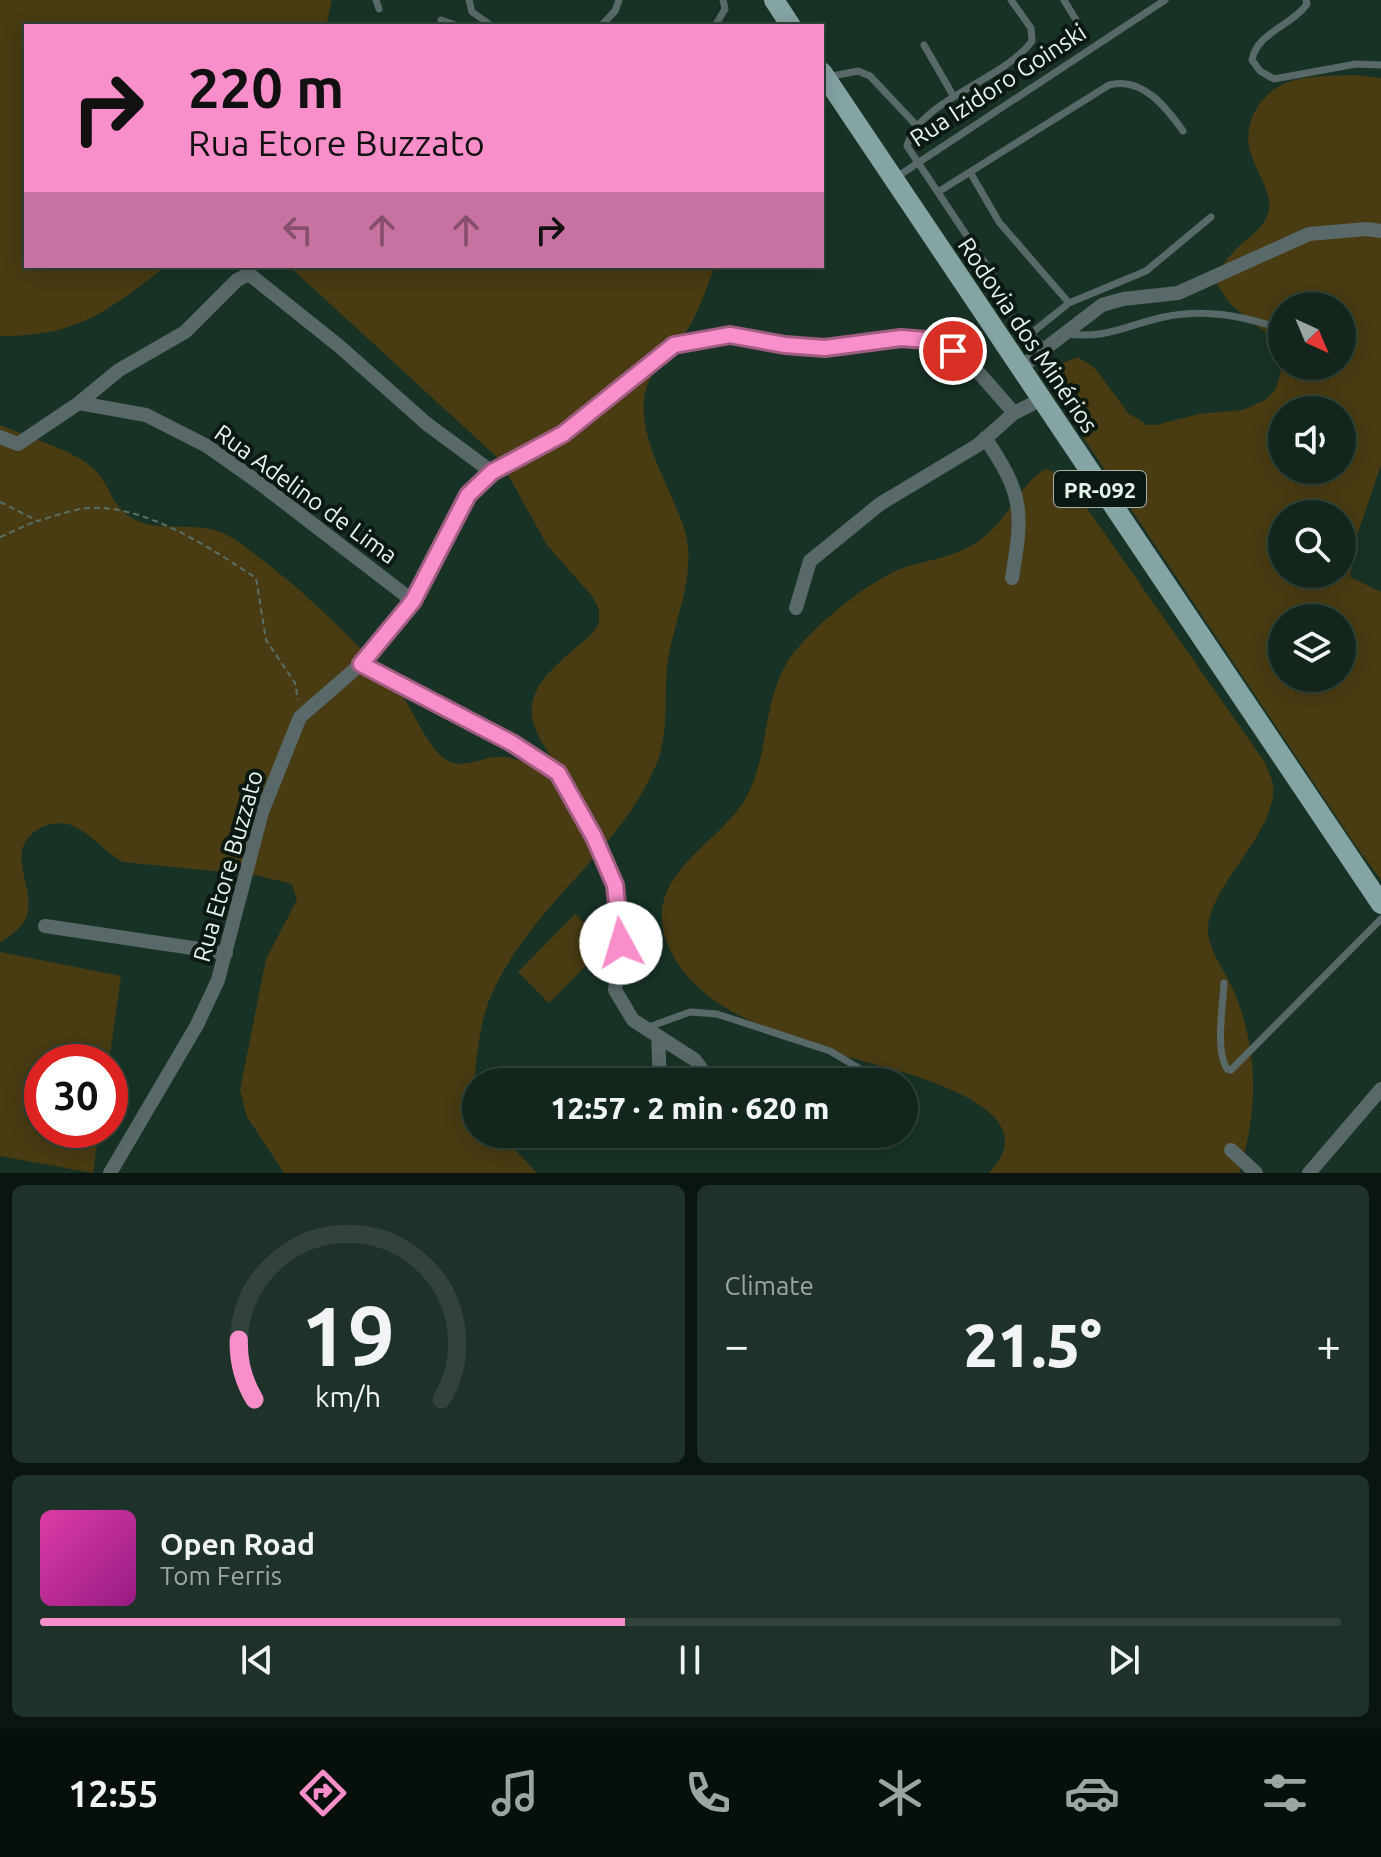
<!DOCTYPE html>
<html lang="en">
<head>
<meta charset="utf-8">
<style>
  body { margin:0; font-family:Ubuntu,sans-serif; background:#1f3229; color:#f1f3f6; height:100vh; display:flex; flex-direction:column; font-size:30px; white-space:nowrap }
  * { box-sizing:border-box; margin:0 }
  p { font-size:26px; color:#9ca5a3 }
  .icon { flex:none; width:44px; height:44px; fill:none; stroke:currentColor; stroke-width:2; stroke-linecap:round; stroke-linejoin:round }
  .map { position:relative; height:1173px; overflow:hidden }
  .side { display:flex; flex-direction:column; gap:12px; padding:12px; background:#0a150f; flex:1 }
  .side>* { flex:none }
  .guide { position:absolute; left:24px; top:24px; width:800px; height:244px; border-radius:0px; box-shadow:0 4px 20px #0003,0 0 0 2px #31433b; background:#f98fca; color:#111; overflow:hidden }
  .needle { width:52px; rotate:136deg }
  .controls { position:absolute; left:1268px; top:292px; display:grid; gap:16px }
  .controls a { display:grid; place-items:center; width:88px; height:88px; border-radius:50%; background:#12261c; box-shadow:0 4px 20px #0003,0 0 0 2px #31433b; font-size:40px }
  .speed { position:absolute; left:24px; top:1044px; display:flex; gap:16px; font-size:40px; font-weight:700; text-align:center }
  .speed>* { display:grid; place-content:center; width:104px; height:104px; border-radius:50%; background:#12261c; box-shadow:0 4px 20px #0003,0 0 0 2px #31433b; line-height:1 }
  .speed .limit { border:12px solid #d22; background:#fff; color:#111 }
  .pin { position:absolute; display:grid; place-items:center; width:68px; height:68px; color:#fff; margin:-34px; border:4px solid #fff; border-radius:50%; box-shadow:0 2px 8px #0007 }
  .me { position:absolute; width:88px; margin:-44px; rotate:354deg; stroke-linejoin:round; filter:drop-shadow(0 0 6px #0008) }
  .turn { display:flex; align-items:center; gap:28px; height:168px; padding:0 32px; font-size:36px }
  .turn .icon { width:104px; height:104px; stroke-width:2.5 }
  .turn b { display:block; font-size:56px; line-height:68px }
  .lanes { display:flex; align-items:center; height:76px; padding:0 32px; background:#0003; justify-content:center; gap:40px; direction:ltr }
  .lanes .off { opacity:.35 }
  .big { font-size:60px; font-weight:800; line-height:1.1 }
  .side .card { flex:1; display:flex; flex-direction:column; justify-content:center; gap:12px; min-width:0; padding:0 28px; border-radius:12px; background:#1f3229 }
  .side .dial { align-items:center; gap:0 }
  .dial svg { height:208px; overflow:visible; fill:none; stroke:#31433b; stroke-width:7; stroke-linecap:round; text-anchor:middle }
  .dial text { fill:#f1f3f6; stroke:none }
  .song { display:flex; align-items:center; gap:24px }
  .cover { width:96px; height:96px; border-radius:12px; background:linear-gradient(135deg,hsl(320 70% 55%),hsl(310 70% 35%)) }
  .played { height:8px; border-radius:4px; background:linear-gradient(90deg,#f98fca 45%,#31433b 45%) }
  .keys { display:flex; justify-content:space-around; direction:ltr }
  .heat { display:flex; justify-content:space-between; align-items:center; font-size:44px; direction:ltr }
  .side .tiles { flex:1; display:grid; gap:12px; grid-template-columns:1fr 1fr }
  .card:last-child { grid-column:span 2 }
  .trip { position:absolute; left:462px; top:1068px; width:456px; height:80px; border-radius:40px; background:#12261c; box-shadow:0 4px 20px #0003,0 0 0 2px #31433b; font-weight:800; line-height:80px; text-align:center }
  .tab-bar { display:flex; height:128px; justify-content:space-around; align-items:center; background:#070f0b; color:#9ca5a3 }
  .tab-bar .icon { width:56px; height:56px }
  .tab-bar .current { color:#f98fca }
  .tab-bar b { font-size:36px; color:#f1f3f6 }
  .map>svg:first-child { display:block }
  .green { fill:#493c13; fill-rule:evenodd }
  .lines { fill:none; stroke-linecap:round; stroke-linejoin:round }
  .path { stroke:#597165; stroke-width:2; stroke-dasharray:6 4; stroke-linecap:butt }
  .lane { stroke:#596969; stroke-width:7 }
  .street { stroke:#596969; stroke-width:14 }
  .primary { stroke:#85a4a4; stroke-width:20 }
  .route-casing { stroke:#a25d83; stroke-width:20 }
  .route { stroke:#f98fca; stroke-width:14 }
  .labels { text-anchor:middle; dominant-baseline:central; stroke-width:8; stroke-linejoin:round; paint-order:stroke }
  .shield { fill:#0c1812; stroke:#a4b3ab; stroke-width:2 }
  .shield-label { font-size:22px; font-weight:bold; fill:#e5f5ec }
  .street-label { font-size:24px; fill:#e5f5ec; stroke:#0c1812 }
</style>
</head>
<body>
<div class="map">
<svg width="1381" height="1173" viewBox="0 0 1381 1173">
  <rect width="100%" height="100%" fill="#183326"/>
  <path class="green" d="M0,0H332L326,26H26V266H166C109,311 76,337 0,336Z
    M1356,75L1381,78V465L1356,538L1350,577L1381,592V880L1356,846L1085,440C1071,415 1054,393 1063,363L1078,357L1094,367L1128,413L1147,425H1156L1199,414L1243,410L1265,400L1276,389L1281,372L1276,348L1266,333L1230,304L1217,284C1223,244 1263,239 1269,210C1272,194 1257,172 1252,157C1240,127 1258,94 1288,82C1309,75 1334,76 1356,75ZM1282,306H1342V366H1282ZM1282,410H1342V470H1282ZM1282,514H1342V574H1282ZM1282,618H1342V678H1282Z
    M289,266H715C707,286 700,309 689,327C674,350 647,370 644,399C640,444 672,489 685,531C698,576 671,625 667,669C664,701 669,735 656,765C619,853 528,908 491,996C478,1026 477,1059 473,1091L476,1096V1134H500L537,1173H284L247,1117L240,1090L266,959L297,900L292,884L255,875L123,862C106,853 84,827 67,824C56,822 46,824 37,830C5,851 33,883 28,911C26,925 12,935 0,942V425C25,436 76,451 94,469C109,483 112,506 130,517C155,534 193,521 220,532C235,538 248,549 261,559C311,596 352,640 395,684C410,704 428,750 448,761C464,769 482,757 497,757C513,756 531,765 546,770L552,759C546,748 538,737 534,725C520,686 568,656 593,633L599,623V609L592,596L547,545L500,460Z
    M1046,469L1060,474L1073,488L1264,761C1269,772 1275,783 1273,796C1267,840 1214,882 1208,926C1206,950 1227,972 1235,994C1259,1055 1258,1110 1239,1173H989C996,1165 1006,1153 1005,1141C1005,1088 858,1062 818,1049C799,1042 780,1034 762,1026C724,1010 684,985 668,945C640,878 714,848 744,801C770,759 761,705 787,663C806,631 868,581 903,568C927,560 955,557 977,542C1009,521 1019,483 1046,469Z
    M575,914L606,945L549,1003L518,972Z
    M0,952L121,976L109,1062H42V1130H99L93,1173L0,1156Z"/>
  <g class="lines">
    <path class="path" d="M0,502L38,521C51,517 66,512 80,509C139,500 209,547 256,578L266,640L295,683L298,700
      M0,537L36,521"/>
    <path class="lane" d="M376,0L379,9
      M469,0L472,12L492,26
      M1011,0L1031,28L1032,41C1003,81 920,99 907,146L993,275L1005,306L1018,324L1046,348
      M1064,0L1076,20
      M1306,0L1307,4C1292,26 1257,32 1252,60L1260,71L1274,79L1356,64L1381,65
      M441,20L458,26
      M601,26L615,11L619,0
      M715,26L725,9L723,0
      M924,45L954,97
      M827,77L858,71L870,76L917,126
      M970,172L999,222L1069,303
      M895,178L1165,0
      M938,192L1109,85C1142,76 1166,107 1183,131
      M1066,334C1109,339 1126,325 1164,317C1205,308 1243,316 1282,329
      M1029,335L1069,303L1146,271L1211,217
      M1224,983C1223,1006 1215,1050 1227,1069L1231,1070L1381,919
      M646,1028L690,1012L717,1014L830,1051L882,1082"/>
    <path class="street" d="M1020,368L1102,305L1123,299L1178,293L1309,234L1367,229L1381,231
      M79,403L146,415L207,446L258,482L413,601
      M0,437L18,444L79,403L119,370L185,332L237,280L249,274L339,346L427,424L492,472
      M985,438C1024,495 1023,512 1012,578
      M796,608L810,561L880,504L978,445L1014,413
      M361,664L512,743L558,773L594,837L615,885L621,943L615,990L633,1020L695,1060L711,1082
      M45,926L226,953
      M658,1036L660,1082
      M1231,1150L1256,1173
      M110,1173L197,1025L218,980L262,812L300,717L361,664L413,601L468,495L492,472L563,434L674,345L730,335L785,345L825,348L901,338L926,340L953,351L973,366L1014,413L1040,400
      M1309,1173L1381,1089"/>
    <path class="primary" d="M774,0L791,26
      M822,72L1381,904"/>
  </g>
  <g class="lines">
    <g class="route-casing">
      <path id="route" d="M621,943L615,885L594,837L558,773L512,743L361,664L413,601L468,495L492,472L563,434L674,345L730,335L785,345L825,348L901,338L926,340L953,351"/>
    </g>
    <use href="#route" class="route"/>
  </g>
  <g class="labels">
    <rect class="shield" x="1054" y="471" width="92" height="36" rx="6"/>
    <g class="shield-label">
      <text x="1100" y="489">PR-092</text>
    </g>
    <g class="street-label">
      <text transform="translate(998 85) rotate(-33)">Rua Izidoro Goinski</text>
      <text transform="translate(1028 335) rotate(56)">Rodovia dos Minérios</text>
      <text transform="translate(306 494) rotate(36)">Rua Adelino de Lima</text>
      <text transform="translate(228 866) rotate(-74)">Rua Etore Buzzato</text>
    </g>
  </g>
</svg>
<div class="controls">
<a><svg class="needle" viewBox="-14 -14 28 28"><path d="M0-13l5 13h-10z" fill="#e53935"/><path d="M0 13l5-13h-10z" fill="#9ca5a3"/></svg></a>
<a><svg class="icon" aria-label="sound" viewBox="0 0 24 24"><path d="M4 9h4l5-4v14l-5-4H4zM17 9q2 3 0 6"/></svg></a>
<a><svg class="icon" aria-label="search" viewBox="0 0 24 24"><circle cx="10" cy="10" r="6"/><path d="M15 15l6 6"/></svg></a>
<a><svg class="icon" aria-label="layers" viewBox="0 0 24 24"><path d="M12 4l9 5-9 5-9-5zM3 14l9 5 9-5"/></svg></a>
</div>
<div class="speed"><div class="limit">30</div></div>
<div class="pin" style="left:953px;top:351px;background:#d93025"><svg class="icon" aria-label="arrive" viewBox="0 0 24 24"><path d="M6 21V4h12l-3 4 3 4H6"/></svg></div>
<svg class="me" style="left:621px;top:943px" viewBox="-20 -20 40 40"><circle r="19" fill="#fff"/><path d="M0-13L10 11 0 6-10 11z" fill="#f98fca"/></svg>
<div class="trip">12:57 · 2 min · 620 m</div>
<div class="guide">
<div class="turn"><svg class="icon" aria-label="right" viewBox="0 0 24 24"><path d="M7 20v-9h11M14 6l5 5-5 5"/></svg><div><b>220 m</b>Rua Etore Buzzato</div></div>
<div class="lanes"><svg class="icon off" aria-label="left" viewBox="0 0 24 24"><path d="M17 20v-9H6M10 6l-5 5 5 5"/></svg><svg class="icon off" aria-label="ahead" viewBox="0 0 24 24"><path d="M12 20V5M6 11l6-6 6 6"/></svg><svg class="icon off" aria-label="ahead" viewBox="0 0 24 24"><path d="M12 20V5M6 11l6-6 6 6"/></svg><svg class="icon" aria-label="right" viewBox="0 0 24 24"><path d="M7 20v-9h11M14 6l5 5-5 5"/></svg></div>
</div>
</div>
<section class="side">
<div class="tiles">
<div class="card dial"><svg viewBox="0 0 100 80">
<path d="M14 69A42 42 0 1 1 86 69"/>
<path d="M14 69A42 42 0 0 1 8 46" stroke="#f98fca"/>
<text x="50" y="56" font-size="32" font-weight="700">19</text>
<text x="50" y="72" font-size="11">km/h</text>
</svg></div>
<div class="card"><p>Climate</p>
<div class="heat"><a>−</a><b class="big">21.5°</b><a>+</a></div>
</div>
<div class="card">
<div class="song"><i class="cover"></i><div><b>Open Road</b><p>Tom Ferris</p></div></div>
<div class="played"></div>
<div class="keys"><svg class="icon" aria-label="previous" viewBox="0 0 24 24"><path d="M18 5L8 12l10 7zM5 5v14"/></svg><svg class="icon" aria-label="pause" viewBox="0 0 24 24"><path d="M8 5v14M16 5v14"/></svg><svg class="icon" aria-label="next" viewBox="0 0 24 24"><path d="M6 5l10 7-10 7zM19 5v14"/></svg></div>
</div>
</div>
</section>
<nav class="tab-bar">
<b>12:55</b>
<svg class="icon current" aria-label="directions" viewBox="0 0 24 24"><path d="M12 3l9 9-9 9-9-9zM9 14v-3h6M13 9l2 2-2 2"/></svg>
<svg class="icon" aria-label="music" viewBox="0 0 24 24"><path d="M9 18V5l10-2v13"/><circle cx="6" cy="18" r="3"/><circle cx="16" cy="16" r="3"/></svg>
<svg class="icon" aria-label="phone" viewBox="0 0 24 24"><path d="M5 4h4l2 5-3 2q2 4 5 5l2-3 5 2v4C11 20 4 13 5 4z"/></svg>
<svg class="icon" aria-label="climate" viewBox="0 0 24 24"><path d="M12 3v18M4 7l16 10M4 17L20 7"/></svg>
<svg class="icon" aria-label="car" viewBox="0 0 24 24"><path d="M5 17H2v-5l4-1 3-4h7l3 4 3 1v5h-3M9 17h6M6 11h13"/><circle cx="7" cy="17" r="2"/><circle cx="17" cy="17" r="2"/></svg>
<svg class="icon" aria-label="filters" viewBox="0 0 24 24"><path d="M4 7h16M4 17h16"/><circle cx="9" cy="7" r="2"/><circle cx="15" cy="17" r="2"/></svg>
</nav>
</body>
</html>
